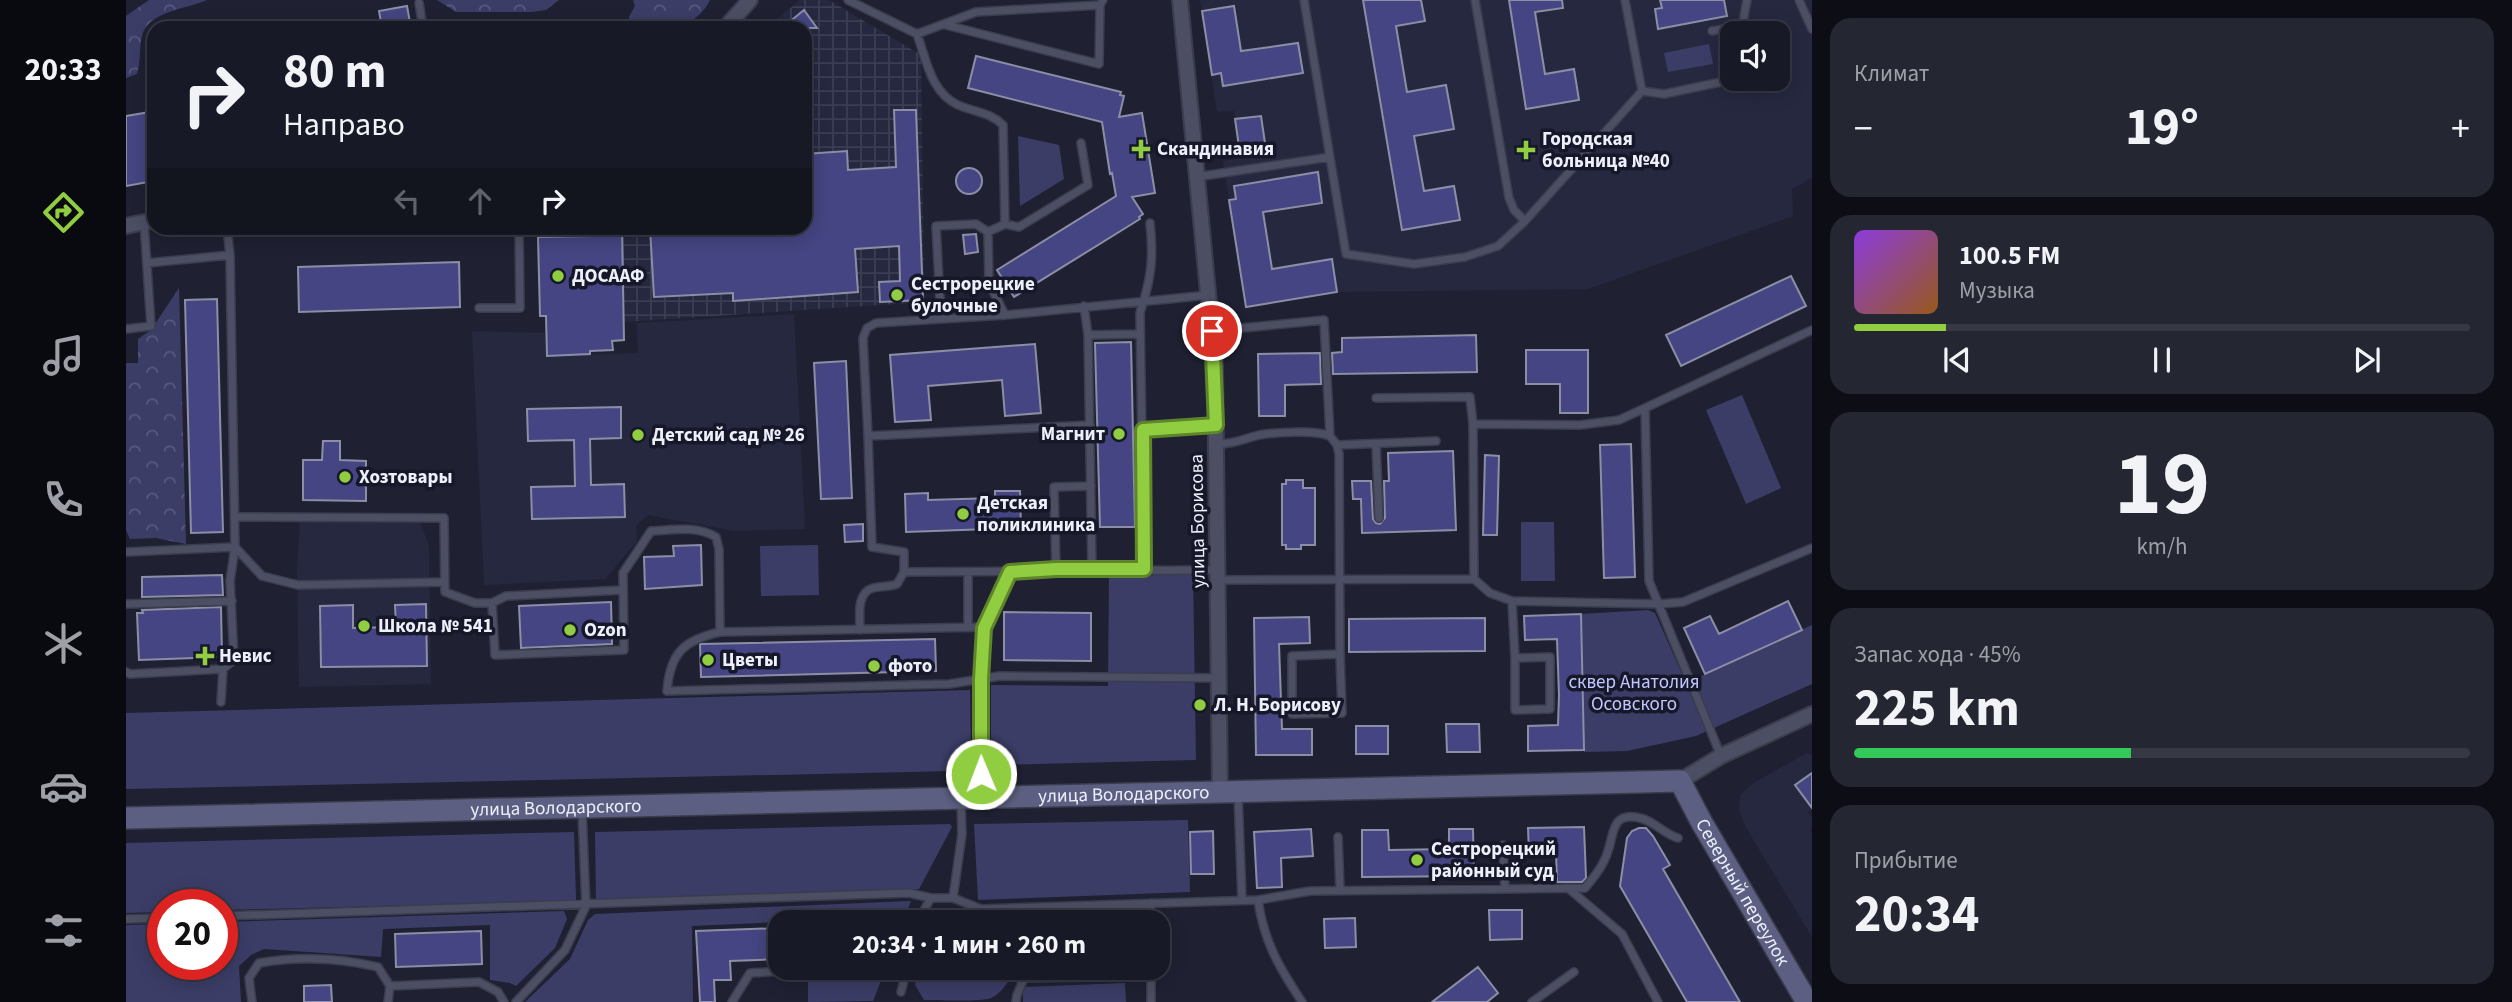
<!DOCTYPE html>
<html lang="ru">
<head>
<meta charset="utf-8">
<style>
  body { margin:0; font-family:"Source Sans 3",sans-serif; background:#242632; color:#f1f3f6; height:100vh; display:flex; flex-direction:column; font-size:26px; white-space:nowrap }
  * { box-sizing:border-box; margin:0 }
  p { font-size:23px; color:#9ea0a7 }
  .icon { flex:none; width:38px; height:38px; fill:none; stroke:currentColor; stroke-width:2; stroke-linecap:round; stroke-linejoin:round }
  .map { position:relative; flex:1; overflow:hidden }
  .drawer { display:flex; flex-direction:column; gap:18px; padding:18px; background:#0d0e15; width:700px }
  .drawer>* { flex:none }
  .guide { position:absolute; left:21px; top:21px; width:665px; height:214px; border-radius:21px; box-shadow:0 4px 18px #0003,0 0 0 2px #363843; background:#171926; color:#f1f3f6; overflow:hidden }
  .controls { position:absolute; left:1594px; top:21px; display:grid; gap:14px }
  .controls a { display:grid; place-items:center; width:70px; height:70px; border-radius:14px; background:#171926; box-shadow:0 4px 18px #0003,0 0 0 2px #363843; font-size:35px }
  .speed { position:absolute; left:21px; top:889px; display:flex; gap:14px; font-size:35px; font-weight:700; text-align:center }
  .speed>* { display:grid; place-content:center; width:91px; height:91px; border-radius:50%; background:#171926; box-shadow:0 4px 18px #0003,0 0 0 2px #363843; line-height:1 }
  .speed .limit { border:10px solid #d22; background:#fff; color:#111 }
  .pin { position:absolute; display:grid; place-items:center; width:60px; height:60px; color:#fff; margin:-30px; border:4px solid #fff; border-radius:50%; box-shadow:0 2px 7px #0007 }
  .me { position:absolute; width:77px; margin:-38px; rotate:359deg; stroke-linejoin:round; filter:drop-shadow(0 0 5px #0008) }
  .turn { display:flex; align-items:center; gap:24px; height:147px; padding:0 21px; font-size:32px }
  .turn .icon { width:91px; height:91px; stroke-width:2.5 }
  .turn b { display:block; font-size:49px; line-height:60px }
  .lanes { display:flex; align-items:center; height:66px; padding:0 21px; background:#0003; justify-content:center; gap:35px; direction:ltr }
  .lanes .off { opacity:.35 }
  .big { font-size:52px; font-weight:700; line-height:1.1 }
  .drawer .tile { flex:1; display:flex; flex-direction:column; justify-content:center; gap:10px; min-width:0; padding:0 24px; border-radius:21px; background:#242632 }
  .drawer .dial { align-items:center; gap:0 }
  .dial b { font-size:91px; line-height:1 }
  .song { display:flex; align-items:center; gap:21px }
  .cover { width:84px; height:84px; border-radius:10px; background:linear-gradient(135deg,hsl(270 70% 55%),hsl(30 70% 35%)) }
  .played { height:7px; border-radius:4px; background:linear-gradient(90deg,#90cd40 15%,#363843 15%) }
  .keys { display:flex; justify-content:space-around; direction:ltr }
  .heat { display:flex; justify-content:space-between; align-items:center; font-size:38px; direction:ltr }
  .charge { height:10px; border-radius:5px; background:linear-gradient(90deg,#34c759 45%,#363843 0) }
  .trip { position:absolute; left:642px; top:910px; width:402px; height:70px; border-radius:21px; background:#171926; box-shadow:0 4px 18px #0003,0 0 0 2px #363843; font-weight:700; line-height:70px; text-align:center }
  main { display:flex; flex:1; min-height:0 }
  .menu { display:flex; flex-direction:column; width:126px; justify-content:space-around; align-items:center; background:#090a0f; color:#9ea0a7 }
  .menu .icon { width:49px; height:49px }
  .menu .on { color:#90cd40 }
  .menu b { font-size:32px; color:#f1f3f6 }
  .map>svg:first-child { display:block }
  .built { fill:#262840; fill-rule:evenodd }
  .industrial { fill:url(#industrial-grid) }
  .green { fill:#3b3d67 }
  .forest { fill:url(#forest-crowns) }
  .building { fill:#444582; stroke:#8c8ea5; stroke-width:2 }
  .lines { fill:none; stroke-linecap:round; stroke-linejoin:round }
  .lane-casing { stroke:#3b3c4c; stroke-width:10 }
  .street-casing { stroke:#3b3c4c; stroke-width:18 }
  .secondary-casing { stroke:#3b3c4c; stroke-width:24 }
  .lane { stroke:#4c4e63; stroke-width:7 }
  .street { stroke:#4c4e63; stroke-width:14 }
  .secondary { stroke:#5c5f81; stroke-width:21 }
  .route-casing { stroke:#5e852a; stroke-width:18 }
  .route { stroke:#90cd40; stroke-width:12 }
  .poi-dot { fill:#90cd40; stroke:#161728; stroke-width:2.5 }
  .labels { text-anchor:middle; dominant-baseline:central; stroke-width:7; stroke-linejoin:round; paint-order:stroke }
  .poi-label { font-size:19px; font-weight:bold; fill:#edeffb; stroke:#161728; text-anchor:start }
  .street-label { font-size:19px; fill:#edeffb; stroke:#161728 }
  .park-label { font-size:19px; fill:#c1c7fe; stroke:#161728 }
</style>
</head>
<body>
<main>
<nav class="menu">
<b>20:33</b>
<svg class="icon on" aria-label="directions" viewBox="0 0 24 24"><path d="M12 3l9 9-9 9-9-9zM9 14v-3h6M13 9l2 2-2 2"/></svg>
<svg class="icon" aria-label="music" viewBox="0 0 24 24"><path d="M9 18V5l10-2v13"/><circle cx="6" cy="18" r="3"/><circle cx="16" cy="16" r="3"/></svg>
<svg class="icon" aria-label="phone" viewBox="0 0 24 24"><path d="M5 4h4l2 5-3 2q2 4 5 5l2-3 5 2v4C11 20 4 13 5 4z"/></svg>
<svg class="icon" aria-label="climate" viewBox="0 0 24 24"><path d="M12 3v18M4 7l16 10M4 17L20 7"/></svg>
<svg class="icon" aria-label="car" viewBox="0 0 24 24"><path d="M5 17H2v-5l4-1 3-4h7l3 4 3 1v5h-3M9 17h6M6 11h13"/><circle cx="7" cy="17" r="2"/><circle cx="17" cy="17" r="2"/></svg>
<svg class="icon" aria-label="filters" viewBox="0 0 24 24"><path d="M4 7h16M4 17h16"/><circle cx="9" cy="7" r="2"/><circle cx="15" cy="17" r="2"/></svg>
</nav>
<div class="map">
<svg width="1686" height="1002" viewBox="0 0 1686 1002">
  <defs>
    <pattern id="industrial-grid" width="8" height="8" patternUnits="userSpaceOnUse" patternTransform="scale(1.75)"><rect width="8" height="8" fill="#262840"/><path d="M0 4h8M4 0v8" fill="none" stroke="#3b3d53"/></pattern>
    <pattern id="forest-crowns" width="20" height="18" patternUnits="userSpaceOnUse" patternTransform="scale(1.75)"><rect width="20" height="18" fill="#3b3d67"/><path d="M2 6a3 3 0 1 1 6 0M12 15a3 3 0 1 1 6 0" fill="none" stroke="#58597e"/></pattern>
  </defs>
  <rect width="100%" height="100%" fill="#1f2133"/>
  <path class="built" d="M1074,0H1686V178L1666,189L1667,216L1462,289L1211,292L1120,307L1097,161L1114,158L1108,111L1091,112ZM1606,33H1652V79H1606Z
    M668,314L679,529L608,531L522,515L510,526L511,541L479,579L358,585L346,331L421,333L422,356L512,353L511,323Z
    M174,520L294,521L303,546L305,684L173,687L171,569Z
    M1681,753L1686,755V773L1670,785L1686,808L1682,812L1686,818V827L1684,829L1686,833V937L1619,826L1613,809L1614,795L1629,782Z"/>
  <path class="industrial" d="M674,0H703L795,55L798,302L498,322V340L487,341V350L466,351L463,228H679V28H640Z"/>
  <path class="green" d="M1583,44L1587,64L1542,72L1538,53Z
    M892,136L933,145L938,179L894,206Z
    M1616,395L1655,488L1620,504L1580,410Z
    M1395,522H1428L1429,581H1395Z
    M692,545L693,595L635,596L634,546Z
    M983,574H1067L1070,760L865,765V685L982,686Z
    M1522,610L1529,613L1560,683L1686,625V684L1570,736L1501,751L1458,752L1455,614Z
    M844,690L845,758L835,769L827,771L0,789V713Z
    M1062,820L1064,892L852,900L848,824Z
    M824,824L826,827L793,889L470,900L469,832Z
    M448,832L450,901L96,910V905H37V912L0,913V843Z
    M785,901L777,922H654L566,926L567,1002H399L444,959L462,920L469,914Z
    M438,911L441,919L429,948L390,986L384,983L364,980V925L257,929L255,957L138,949L125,955L113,966L115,1002H0V925L37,924V964H96V922Z
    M887,913V922H802L811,917Z
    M682,968H760L747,1001L682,1002Z
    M793,968H887C887,978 875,994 865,998C855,1002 811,1000 798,1000L789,985Z
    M999,983L1000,1002H897V987Z"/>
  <path class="forest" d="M23,0H81C61,9 22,11 16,36C13,48 15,61 11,74L0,78V16Z
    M311,0H433L420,10L405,12H330Z
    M507,0H584C578,13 564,25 549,26C539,12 529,26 517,28C513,29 509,28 504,28L503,17L509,6Z
    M53,288L60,544L30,538L4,539L0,530V363H12V339L25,330Z"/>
  <path class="building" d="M1237,0H1295L1299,21L1270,26L1281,92L1320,85L1328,129L1288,136L1298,191L1328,186L1334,220L1276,230Z
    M1383,0H1436L1437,8L1409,12L1419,74L1448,69L1453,100L1400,109Z
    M1534,0H1598L1601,16L1532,29L1529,9L1536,8Z
    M281,6L285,28H256L253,11Z
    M1108,6L1115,51L1172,43L1177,73L1097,86L1095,73L1086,75L1076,11Z
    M678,10L691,28H656Z
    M850,56L995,92L994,95L998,96L993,117L1016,113L1029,193L1006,197L1017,214L1013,217L1014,219L888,297L871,270L990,196L986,173L984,174L976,122L842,88Z
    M768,110H790L797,300L754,302L753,282L774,281L773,246L729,249L732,292L607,301V293L528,297L524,228H679V154L721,151L722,170L770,167Z
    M24,112L28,139V181L0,186V116Z
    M1135,116L1140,150L1114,154L1109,119Z
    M830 181a13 13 0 1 1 26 0a13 13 0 1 1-26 0Z
    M1192,172L1196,203L1137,212L1146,269L1206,259L1211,292L1120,307L1103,200L1110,199L1108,186Z
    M463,228H496L498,340L486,341L487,350L464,351V354L421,356L420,316H414L412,237L464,236Z
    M850,234L852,252L839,254L837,235Z
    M333,262L334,307L173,312L172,267Z
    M1665,276L1680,306L1555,366L1540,335Z
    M91,299L97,532L65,533L59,300Z
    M1350,335L1351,372L1207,374L1206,353L1216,352V338Z
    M1005,342L1009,527H974L969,343Z
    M909,344L915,413L879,416L876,380L802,386L805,420L769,422L764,355Z
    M1400,350H1462V413H1434V384H1400Z
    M1194,353L1195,384L1159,385V416H1133L1132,354Z
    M720,361L726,498L695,499L688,363Z
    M495,407V438L464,439L465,485L498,484L499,517L406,519L405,487L449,486L448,440L402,441L401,409Z
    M197,441H214V460L240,461V501L177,500V460H196Z
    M1505,444L1509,577L1478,578L1474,445Z
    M1327,451L1330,530L1236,533L1235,499H1227L1226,481H1245L1247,519L1250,523L1254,524L1259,518L1258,481H1263L1262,453Z
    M1359,455L1373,456L1371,535H1357Z
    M1160,480H1177V488H1189V545H1175V549H1160V545H1156V484H1160Z
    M869,491H894L895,528L780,532L779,494L802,493V500L869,498Z
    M737,524V541L719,542L718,525Z
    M575,545L576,585L519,589L518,557L548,556L547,546Z
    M96,575L97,595L16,597V577Z
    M1662,601L1676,630L1579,674L1558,628L1584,616L1593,634Z
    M485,602L486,644L395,648L393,606Z
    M300,604L301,666L195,667L194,606L227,605V628L270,627L269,605Z
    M95,607L96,657L13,660L11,613H17L16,610Z
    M878,612L965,613V661L878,660Z
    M1455,614L1458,750L1402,751V726L1432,725L1433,695L1431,639L1399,640L1398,616Z
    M1183,617L1184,643L1153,644L1156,729H1186V755H1130L1128,618Z
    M1359,618V651L1223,652V619Z
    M809,639L810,671L575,677L574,644Z
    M1320,724H1353L1354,752H1321Z
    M1230,726H1262V754H1230Z
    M1686,773V808L1669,785Z
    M1458,827L1460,878L1456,882H1431L1430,853L1403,854L1402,828Z
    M1513,828H1520L1527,836L1544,865L1537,869L1614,1002H1561L1494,886L1501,838L1506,831Z
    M1185,829L1187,856L1155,858L1156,887L1131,888L1128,832Z
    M1323,829H1347L1348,876L1236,877V830H1262L1263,850L1323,849Z
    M1087,831L1088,874H1065L1064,832Z
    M1363,910H1396V939L1364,940Z
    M1229,918L1230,947L1199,948L1198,919Z
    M654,928V959L604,961L605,980H588L589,1002H574L570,931Z
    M355,931L356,964L270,967L269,934Z
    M1352,967L1372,993L1361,1002H1306Z
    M205,985L206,1002H178V986Z"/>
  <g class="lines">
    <g class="lane-casing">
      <path id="lane" d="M722,0L791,34L850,12L974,5L977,0
        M1178,0L1220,254L1288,264L1339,257L1372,246L1399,221L1516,91
        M1349,0L1383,198L1388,210L1399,221
        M1499,0L1516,91L1538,94L1609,79
        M1673,0L1686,29
        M293,3L297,28
        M820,25L973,64L974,5
        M1586,31L1615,26
        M1615,33L1621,0
        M791,34C800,59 805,93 832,105C848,112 864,112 877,125L879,224
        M1070,177L1204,157
        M101,228L104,255L109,547L136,576L172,585L319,582
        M21,263L104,255
        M958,306L962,335L966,569
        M353,308H394L393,228
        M879,315L863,283L862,232L879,224L893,227L962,185L955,143
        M815,318L810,226L850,224L862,232
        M0,329L25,326L18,222
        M1086,331L1198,320L1204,436L1211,445L1213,454L1214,654L1166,656V714L1216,713L1214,654
        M962,335L1014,334
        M1250,398L1344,397L1347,424L1454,425L1493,420L1519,408
        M1347,424L1348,579
        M964,425L742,436L737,338L741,328L750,323L879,315L1083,295
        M1017,430L1089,425
        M1091,444C1109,444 1117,439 1133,435C1150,432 1189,430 1204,436
        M1250,444L1253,518
        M1211,445L1310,441
        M109,517L318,518L319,592L349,603H366L369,655L498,650L497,573L525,531C547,530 570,525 590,537L593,549L594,632L858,627
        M0,552L109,547L104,581L108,660L97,669L95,702
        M930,569L928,487L965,486
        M1018,569L1014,313C1025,279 1028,259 1024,223
        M778,572L1091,570
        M842,572V628
        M1092,580L1348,579L1364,593L1386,601L1533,604L1557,602L1686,548
        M1386,601L1389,658L1424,657V709L1389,710V658
        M366,603L380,596L496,590
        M0,604L106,601
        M734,630C734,615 730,593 747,588C755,586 763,587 771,584L778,572V552L746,547L742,436
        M594,632C558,640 544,653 541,691L823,684L874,676L1093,678
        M0,672L4,674L97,669
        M1595,756L1523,581L1519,408L1686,330
        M1112,793L1116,900
        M855,794V679L858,627L884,572
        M1212,837L1214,890
        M1377,845L1379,888
        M1442,888L1496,934L1532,1002
        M827,898L836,834L835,802
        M1132,900C1138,942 1153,967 1176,1002
        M96,916L783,893L805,898H827L855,909L1132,900L1184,891L1459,888C1468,877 1478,865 1482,851C1488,833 1486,811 1514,818C1528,821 1538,834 1552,838
        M0,919L37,918
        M791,922L805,898
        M1025,922V903
        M775,992L781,968
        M126,1002L123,978L133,963C173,956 213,958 252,967L264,986
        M262,1002L264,986L353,982L372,992L378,1002
        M390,1002L439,950L460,906L456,810
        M606,1002L624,973L673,970
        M890,1002L891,995L898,978L1025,976
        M1025,1002V968
        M1406,1002L1448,972"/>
    </g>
    <g class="street-casing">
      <path id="street" d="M1054,0L1089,366L1094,792
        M599,28L624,0
        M0,226L28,220
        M1554,781L1595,756L1686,714"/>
    </g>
    <g class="secondary-casing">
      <g id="secondary">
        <path id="s1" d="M0,818L1554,781L1576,823L1681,1002"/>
      </g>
    </g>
    <use href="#lane" class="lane"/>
    <use href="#street" class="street"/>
    <use href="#secondary" class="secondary"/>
  </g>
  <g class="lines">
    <g class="route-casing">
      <path id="route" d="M855,774V679L858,628L884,572L930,569H1018L1017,430L1090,425L1086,331"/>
    </g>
    <use href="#route" class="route"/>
  </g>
  <g class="poi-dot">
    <path d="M1011.5 138.5h7v7h7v7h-7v7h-7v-7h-7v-7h7z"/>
    <path d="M1396.5 139.5h7v7h7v7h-7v7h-7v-7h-7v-7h7z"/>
    <circle cx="432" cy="276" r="7"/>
    <circle cx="771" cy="295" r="7"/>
    <circle cx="993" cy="434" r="7"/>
    <circle cx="512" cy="435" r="7"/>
    <circle cx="219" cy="477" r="7"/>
    <circle cx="837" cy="514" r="7"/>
    <circle cx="238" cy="626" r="7"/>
    <circle cx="444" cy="630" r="7"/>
    <path d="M75.5 645.5h7v7h7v7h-7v7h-7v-7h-7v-7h7z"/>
    <circle cx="582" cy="660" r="7"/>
    <circle cx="748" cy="666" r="7"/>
    <circle cx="1074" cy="705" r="7"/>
    <circle cx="1291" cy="860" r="7"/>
  </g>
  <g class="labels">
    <g class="poi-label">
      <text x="1416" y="139">Городская<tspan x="1416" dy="22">больница №40</tspan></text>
      <text x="1031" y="149">Скандинавия</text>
      <text x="446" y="276">ДОСААФ</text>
      <text x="785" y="284">Сестрорецкие<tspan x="785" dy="22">булочные</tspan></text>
      <text x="979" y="434" text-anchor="end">Магнит</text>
      <text x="526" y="435">Детский сад № 26</text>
      <text x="233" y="477">Хозтовары</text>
      <text x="851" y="503">Детская<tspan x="851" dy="22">поликлиника</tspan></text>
      <text x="252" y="626">Школа № 541</text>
      <text x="458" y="630">Ozon</text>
      <text x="93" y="656">Невис</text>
      <text x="596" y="660">Цветы</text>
      <text x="762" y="666">фото</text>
      <text x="1088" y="705">Л. Н. Борисову</text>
      <text x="1305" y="849">Сестрорецкий<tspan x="1305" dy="22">районный суд</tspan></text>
    </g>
    <g class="street-label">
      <text transform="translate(1072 521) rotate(-91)">улица Борисова</text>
      <text stroke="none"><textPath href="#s1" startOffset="998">улица Володарского</textPath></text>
      <text stroke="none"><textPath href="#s1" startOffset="430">улица Володарского</textPath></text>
      <text stroke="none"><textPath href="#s1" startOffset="1682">Северный переулок</textPath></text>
    </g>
    <g class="park-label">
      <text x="1508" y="682">сквер Анатолия<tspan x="1508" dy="22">Осовского</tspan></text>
    </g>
  </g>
</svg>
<div class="controls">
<a><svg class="icon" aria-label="sound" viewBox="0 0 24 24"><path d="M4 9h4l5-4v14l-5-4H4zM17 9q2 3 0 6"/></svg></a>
</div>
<div class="speed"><div class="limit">20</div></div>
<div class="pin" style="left:1086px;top:331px;background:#d93025"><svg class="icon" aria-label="arrive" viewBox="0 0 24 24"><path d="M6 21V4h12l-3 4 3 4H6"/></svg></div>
<svg class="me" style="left:855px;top:774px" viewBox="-20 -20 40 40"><circle r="17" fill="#90cd40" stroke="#fff" stroke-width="3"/><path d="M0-11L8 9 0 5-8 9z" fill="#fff"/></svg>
<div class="trip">20:34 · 1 мин · 260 m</div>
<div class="guide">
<div class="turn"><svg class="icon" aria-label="right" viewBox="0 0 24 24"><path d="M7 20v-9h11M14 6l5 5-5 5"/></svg><div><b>80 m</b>Направо</div></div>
<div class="lanes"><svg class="icon off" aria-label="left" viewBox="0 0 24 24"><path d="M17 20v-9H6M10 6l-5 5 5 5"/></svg><svg class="icon off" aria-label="ahead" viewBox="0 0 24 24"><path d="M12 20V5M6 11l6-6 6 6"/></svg><svg class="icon" aria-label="right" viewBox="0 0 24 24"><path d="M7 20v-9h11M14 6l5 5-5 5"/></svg></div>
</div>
</div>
<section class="drawer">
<div class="tile"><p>Климат</p>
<div class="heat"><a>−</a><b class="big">19°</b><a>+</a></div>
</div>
<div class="tile">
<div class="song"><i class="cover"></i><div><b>100.5 FM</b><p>Музыка</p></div></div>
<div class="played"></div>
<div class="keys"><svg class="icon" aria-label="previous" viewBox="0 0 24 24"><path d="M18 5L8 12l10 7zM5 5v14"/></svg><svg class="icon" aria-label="pause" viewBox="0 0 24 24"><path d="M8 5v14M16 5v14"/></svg><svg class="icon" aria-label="next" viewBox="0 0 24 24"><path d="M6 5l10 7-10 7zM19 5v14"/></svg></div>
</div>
<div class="tile dial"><b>19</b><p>km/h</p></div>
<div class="tile"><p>Запас хода · 45%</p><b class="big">225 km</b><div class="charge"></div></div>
<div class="tile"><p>Прибытие</p><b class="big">20:34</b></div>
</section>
</main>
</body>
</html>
